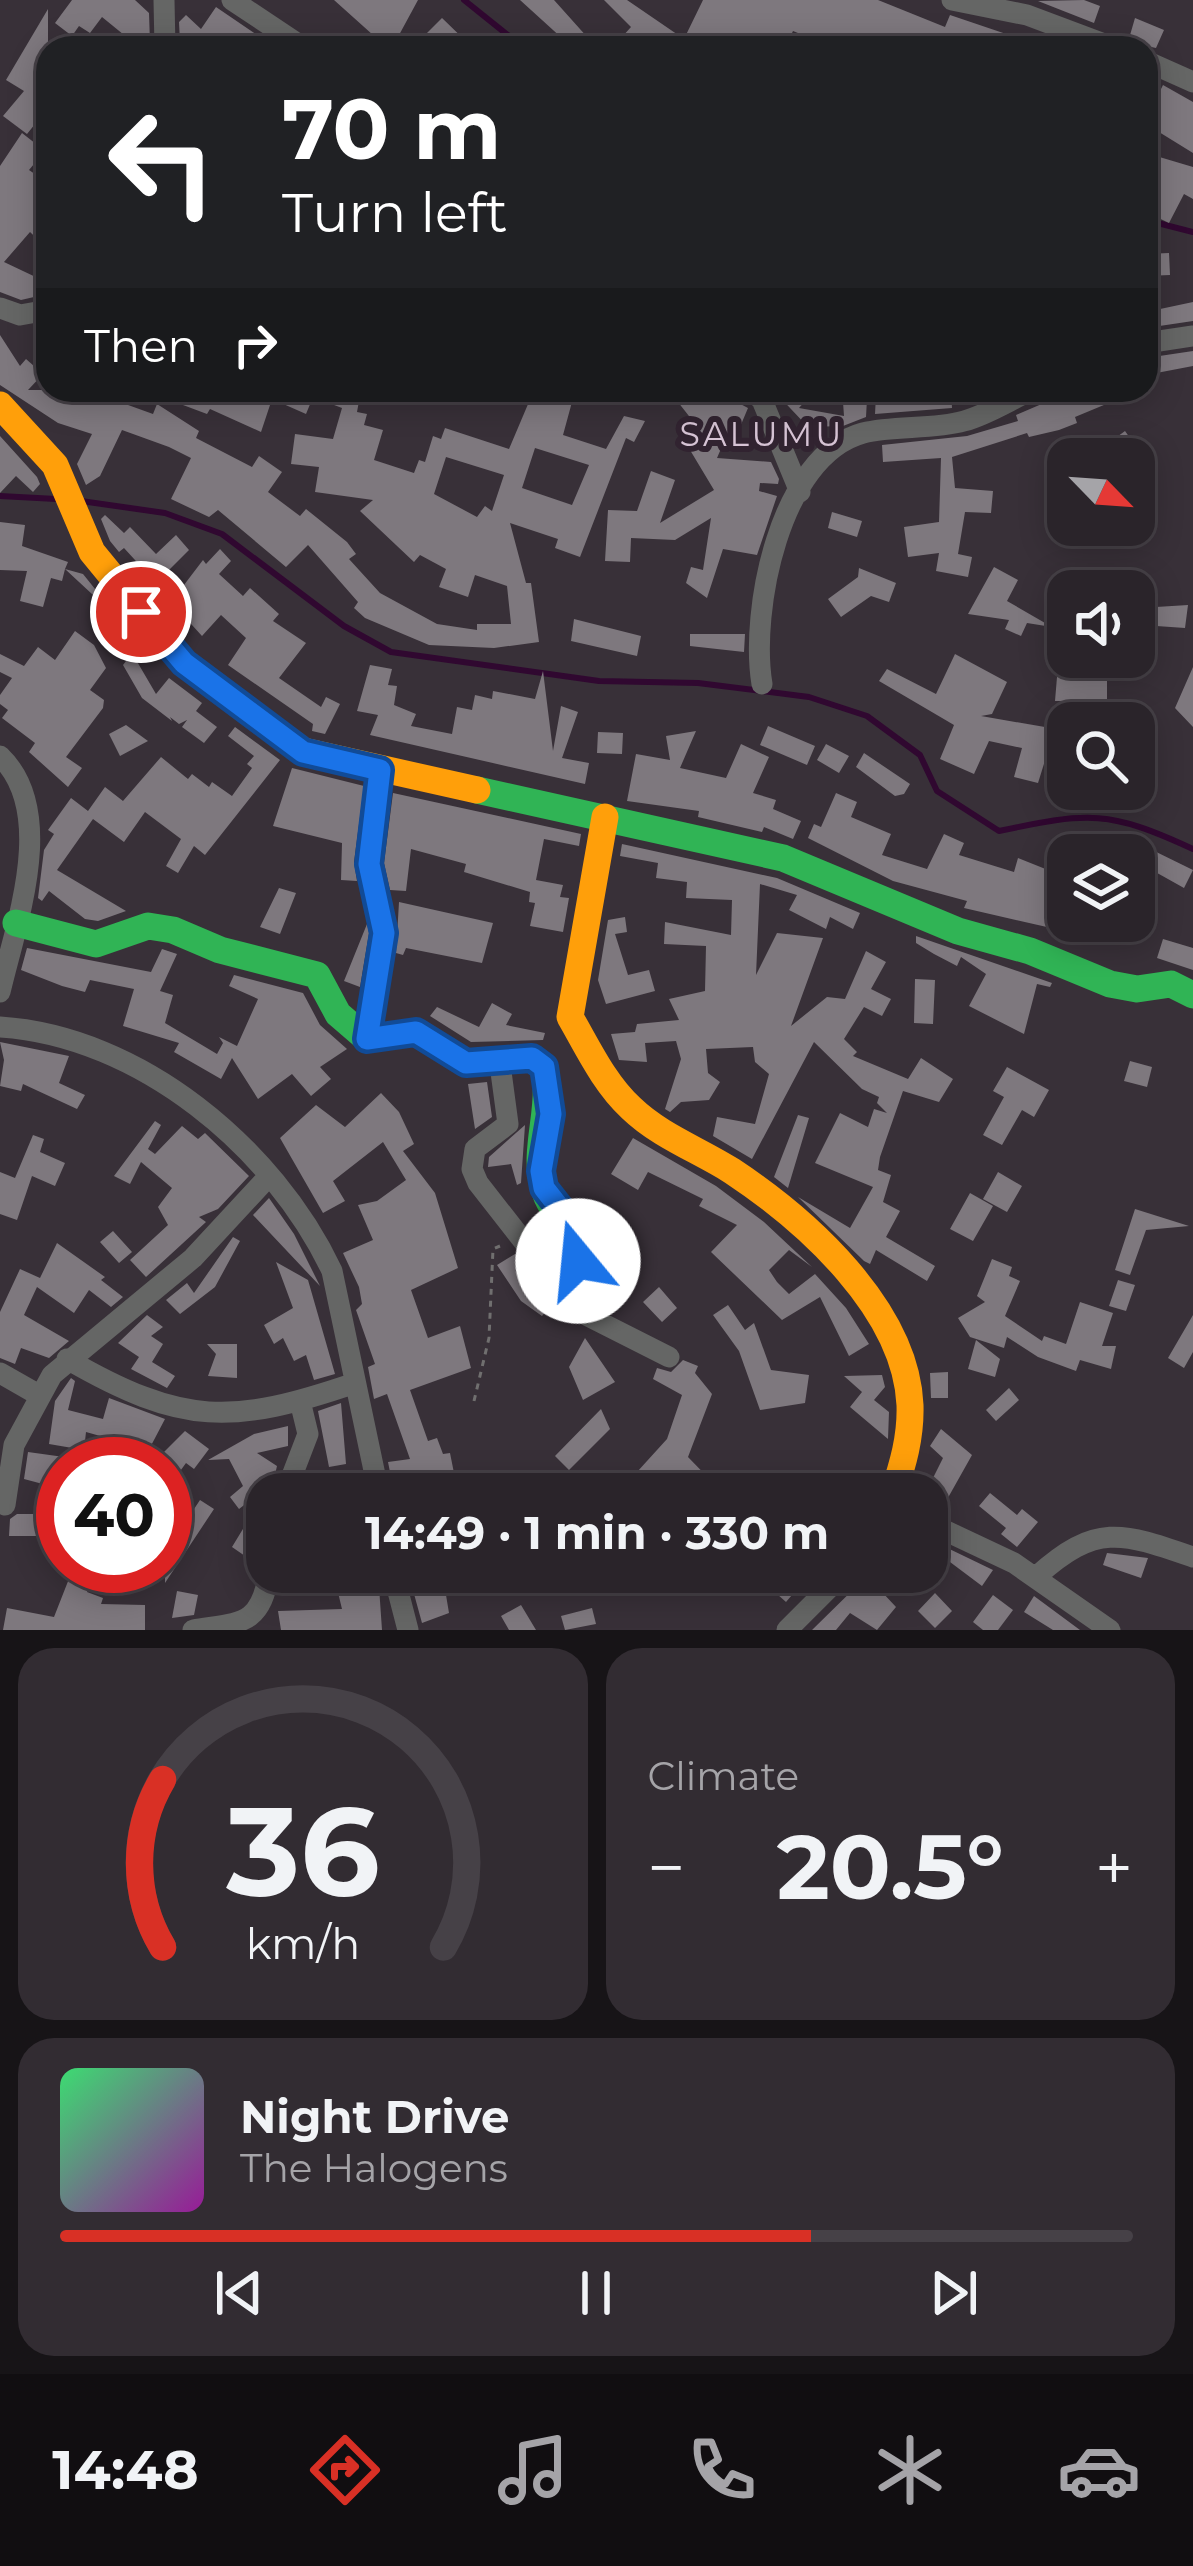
<!DOCTYPE html>
<html lang="en">
<head>
<meta charset="utf-8">
<style>
  body { margin:0; font-family:Montserrat,sans-serif; background:#322c32; color:#f1f3f6; height:100vh; display:flex; flex-direction:column; font-size:45px; white-space:nowrap }
  * { box-sizing:border-box; margin:0 }
  p { font-size:39px; color:#a5a4a8 }
  .icon { flex:none; width:66px; height:66px; fill:none; stroke:currentColor; stroke-width:2; stroke-linecap:round; stroke-linejoin:round }
  .map { position:relative; height:1630px; overflow:hidden }
  .drawer { display:flex; flex-direction:column; gap:18px; padding:18px; background:#171417; flex:1 }
  .drawer>* { flex:none }
  .guide { position:absolute; left:36px; top:36px; width:1122px; height:366px; border-radius:36px; box-shadow:0 6px 30px #0003,0 0 0 3px #464147; background:#202124; color:#fff; overflow:hidden }
  .needle { width:78px; rotate:115deg }
  .tools { position:absolute; left:1047px; top:438px; display:grid; gap:24px }
  .tools a { display:grid; place-items:center; width:108px; height:108px; border-radius:24px; background:#2a242a; box-shadow:0 6px 30px #0003,0 0 0 3px #464147; font-size:60px }
  .speed { position:absolute; left:36px; top:1437px; display:flex; gap:24px; font-size:60px; font-weight:700; text-align:center }
  .speed>* { display:grid; place-content:center; width:156px; height:156px; border-radius:50%; background:#2a242a; box-shadow:0 6px 30px #0003,0 0 0 3px #464147; line-height:1 }
  .speed .limit { border:18px solid #d22; background:#fff; color:#111 }
  .pin { position:absolute; display:grid; place-items:center; width:102px; height:102px; color:#fff; margin:-51px; border:6px solid #fff; border-radius:50%; box-shadow:0 3px 12px #0007 }
  .me { position:absolute; width:132px; margin:-66px; rotate:343deg; stroke-linejoin:round; filter:drop-shadow(0 0 9px #0008) }
  .turn { display:flex; align-items:center; gap:42px; height:252px; padding:0 48px; font-size:54px }
  .turn .icon { width:156px; height:156px; stroke-width:2.5 }
  .turn b { display:block; font-size:84px; line-height:102px }
  .then { display:flex; align-items:center; height:114px; padding:0 48px; background:#0003; gap:24px; font-size:45px }
  .big { font-size:90px; font-weight:700; line-height:1.1 }
  .drawer .widget { flex:1; display:flex; flex-direction:column; justify-content:center; gap:18px; min-width:0; padding:0 42px; border-radius:36px; background:#322c32 }
  .drawer .dial { align-items:center; gap:0 }
  .dial svg { height:312px; overflow:visible; fill:none; stroke:#464147; stroke-width:7; stroke-linecap:round; text-anchor:middle }
  .dial text { fill:#f1f3f6; stroke:none }
  .song { display:flex; align-items:center; gap:36px }
  .cover { width:144px; height:144px; border-radius:18px; background:linear-gradient(135deg,hsl(140 70% 55%),hsl(300 70% 35%)) }
  .played { height:12px; border-radius:6px; background:linear-gradient(90deg,#d93025 70%,#464147 70%) }
  .keys { display:flex; justify-content:space-around; direction:ltr }
  .heat { display:flex; justify-content:space-between; align-items:center; font-size:66px; direction:ltr }
  .drawer .tiles { flex:1; display:grid; gap:18px; grid-template-columns:1fr 1fr }
  .widget:last-child { grid-column:span 2 }
  .trip { position:absolute; left:246px; top:1473px; width:702px; height:120px; border-radius:36px; background:#2a242a; box-shadow:0 6px 30px #0003,0 0 0 3px #464147; font-weight:700; line-height:120px; text-align:center }
  .tabs { display:flex; height:192px; justify-content:space-around; align-items:center; background:#110e11; color:#a5a4a8 }
  .tabs .icon { width:84px; height:84px }
  .tabs .selected { color:#d93025 }
  .tabs b { font-size:54px; color:#f1f3f6 }
  .map>svg:first-child { display:block }
  .lines { fill:none; stroke-linecap:round; stroke-linejoin:round }
  .stream { stroke:#300830; stroke-width:6 }
  .building { fill:#7e787e; fill-rule:evenodd }
  .path { stroke:#706f6f; stroke-width:3; stroke-dasharray:6 6; stroke-linecap:butt }
  .street { stroke:#656665; stroke-width:21 }
  .fast { stroke:#30b455; stroke-width:27 }
  .slow { stroke:#ff9f0a; stroke-width:27 }
  .route-casing { stroke:#114b97; stroke-width:30 }
  .route { stroke:#1a73e8; stroke-width:21 }
  .labels { text-anchor:middle; dominant-baseline:central; stroke-width:12; stroke-linejoin:round; paint-order:stroke }
  .neighbourhood-label { font-size:33px; letter-spacing:3px; fill:#d6c3d4; stroke:#312330 }
</style>
</head>
<body>
<div class="map">
<svg width="1193" height="1630" viewBox="0 0 1193 1630">
  <rect width="100%" height="100%" fill="#383038"/>
  <g class="lines">
    <path class="stream" d="M464,0L524,48
      M1146,220L1193,232
      M0,496L56,499
      M81,501L165,513L222,534L344,626L391,652L599,681L698,683L809,697L867,716L920,755L937,791L999,831C1089,812 1109,810 1193,849"/>
  </g>
  <path class="building" d="M72,0H135L149,13L150,43L147,47L132,35L129,39L102,17L90,33L79,26L72,36L55,23Z
    M334,0H418L392,48H363L373,35Z
    M520,0H554L597,48H557L564,40Z
    M604,0H627L684,39L703,0H878L945,27L950,15L1045,47L986,48L963,36L956,48L925,36L920,48H835L793,31L785,48H612L631,27Z
    M1084,0L1100,6L1094,23L1038,1Z
    M216,7L263,39L258,48H189L180,42L179,22L186,15L201,29Z
    M48,9V108L27,134L3,116L24,91L6,80Z
    M442,18L473,48H434L423,37Z
    M1135,18L1164,30L1156,48L1128,42Z
    M1163,85L1193,102V153L1146,124V87L1158,95Z
    M22,133L45,151L29,170L48,183V249L30,232L4,262L42,280L34,297L21,300L0,292V166Z
    M1146,153L1193,167V199L1184,194L1169,223L1146,212L1161,177L1146,173Z
    M1169,253L1170,275L1146,276V254Z
    M1193,302V321L1146,328V312Z
    M0,335L20,366L26,359L43,374L28,390H119L117,401L153,414L157,404L199,431L196,438L252,467L259,456L282,472L268,492L300,516L306,509L347,542L356,554L349,559L380,593L437,624L477,630V624H511L507,586L475,575L468,597L439,587L446,569L420,555L414,562L360,511L373,500L315,492L319,467L291,464L295,434L333,439L342,408L313,397L306,414L272,399L261,432L210,409L207,414L143,390H361L357,412L367,414L364,425L383,430L374,460L414,473L419,460L425,462L433,436L441,439L445,428L509,449L534,390H553L551,396L572,402L563,435L606,449L624,416L645,421L634,442L626,438L580,557L555,548L558,539L510,523L526,583H531L539,642L494,648L429,645L365,618L354,608L358,602L308,545L286,567L218,510L209,517L171,499L191,458L169,447L122,430L100,476L86,485L77,464L92,434L58,423L0,385ZM535,448L589,465L572,505L522,488ZM446,457L504,475L492,511L485,506L477,517L434,494Z
    M1193,351V366L1146,375V358Z
    M682,390H714L748,408L740,427L732,423L717,458L771,462L779,479L778,484L760,483L759,491L777,496L757,555L723,549L707,598L686,583L691,567L703,570L711,518L675,540L631,538L630,562L605,561L608,510L637,511L651,471L675,480L660,523L714,490L687,445L696,425L674,397Z
    M773,390H815L799,408L844,416L843,402L867,399L866,417L843,426L808,427Z
    M900,390H951L952,408L875,414L876,395Z
    M1098,390H1140L1075,417L1077,423L1059,430L1029,437L1027,433L952,457L955,488L993,491L991,513L965,512L958,554L972,557L968,577L936,571L939,553L908,557L904,527L939,522L941,458L883,462L882,445L967,436L1018,421L1016,415L1065,394L1068,402Z
    M1125,431L1137,448L1115,459L1106,445Z
    M0,436L37,477L40,484L33,492L16,476L0,493Z
    M832,512L862,521L857,537L828,528Z
    M105,515L124,533L130,527L156,554L176,535L189,550L156,583L124,548L119,552L110,541L101,519Z
    M0,522L25,525L22,546L68,562L65,569L83,574L120,620L65,569L62,581L51,578L43,607L20,601L27,571L0,570Z
    M220,549L231,561L219,574L243,596L250,588L279,614L273,621L306,643L279,678L321,707L326,697L340,704L325,734L312,731L313,724L228,665L246,638L221,615L202,636L171,602L203,560L206,564Z
    M994,567L1018,580L1007,601L1052,627L1027,623L1021,636L1005,629L1009,620L968,614Z
    M859,568L896,583L889,602L871,596L841,617L828,599L858,577Z
    M1188,605L1185,628L1142,625L1140,608Z
    M574,619L641,636L637,656L571,641Z
    M1061,619L1068,620V657H1107V701H1055L1058,665L1052,663Z
    M75,631L94,645L106,668L90,690L104,700L103,708L66,757L82,768L68,787L29,752L35,743L2,718L8,710L0,704V695L12,678L0,672V654L24,666L38,647L55,660Z
    M690,634H745L744,652L690,646Z
    M132,653L156,694L169,678L202,703L196,711L217,727L204,743L182,727L187,720L179,724L170,717L172,721L142,698L123,665Z
    M955,654L1007,682L992,714L981,716L1068,731V755L1048,751L1038,783L1014,777L1022,748L989,741L974,774L940,759L954,725L879,681L887,669L936,694Z
    M370,665L392,669L388,685L397,686L394,705L416,714L411,726L452,734L457,707L472,710L475,695L492,699L493,691L535,699L543,671L553,751L561,706L578,712L562,758L589,763L585,784L370,735L378,715L357,711Z
    M1193,667V727L1175,708Z
    M126,725L148,741L120,756L109,734Z
    M768,726L815,746L807,765L760,745Z
    M235,727L280,760L205,855L194,846L178,873L166,866L181,839L145,812L124,842L93,819L57,870L126,911L98,921L85,919L49,891L42,901L38,898L44,850L54,834L48,830L71,798L88,811L105,787L123,801L161,757L188,779L192,774L209,787L212,782L232,796L252,768L247,764L254,756L228,736Z
    M696,731L680,768L726,778L741,744L769,757L753,793L776,800L773,809L801,821L793,839L764,827L762,832L698,817L699,811L627,801L636,754L670,760L666,736Z
    M598,732L623,733L622,754L597,753Z
    M826,744L849,756L839,773L817,760Z
    M864,753L910,784L904,794L895,796L856,767Z
    M292,768L364,786L354,862L357,881L341,880L342,843L273,826Z
    M393,793L581,834L579,846L544,839L536,880L563,885L560,897L569,898L563,932L530,926L535,903L529,902L530,892L464,872L466,864L411,849L406,891L390,890L384,863Z
    M836,793L857,802L851,817L891,834L882,855L927,869L944,834L964,843L959,855L1014,872L1018,858L1068,878L1058,904L1068,907L1060,930L964,908L967,901L893,881L808,838L814,824L821,827Z
    M622,844L777,878L860,913L853,929L830,917L826,929L789,910L797,895L760,884L756,975L777,933L823,938L791,1026L827,997L845,999L866,951L886,962L871,989L891,999L882,1016L864,1007L844,1039L857,1052L853,1056L908,1079L921,1058L953,1079L939,1102L903,1091L880,1157L878,1170L891,1175L883,1202L900,1211L886,1237L935,1266L927,1281L876,1250L870,1264L864,1261L798,1197L850,1228L873,1187L815,1163L840,1113L868,1127L874,1109L887,1113L877,1103L879,1097L862,1089L814,1042L752,1159L713,1136L717,1117L755,1124L769,1074L755,1062L753,1047L706,1049L708,1073L720,1082L709,1100L681,1102L670,1112L665,1109L681,1059L676,1041L645,1043L647,1062L619,1060L611,1034L635,1032L637,1024L679,1020L669,999L705,991L706,946L664,944L665,922L731,935L732,900L686,898L687,882L656,878L658,863L620,856Z
    M1140,844L1193,870L1184,888L1150,869L1147,876L1134,870V845Z
    M279,888L296,893L280,934L260,927Z
    M399,902L493,923L482,963L406,948L403,955L396,953Z
    M625,917L627,932L615,934L628,975L649,970L655,991L606,1004L598,980L608,920Z
    M367,924L369,933L360,987L344,981Z
    M916,936L1052,983L1050,987L1037,984L1024,1034L969,1006L986,974L961,957L957,966L934,954L916,943Z
    M1163,939L1193,948V970L1157,958Z
    M27,948L151,972L162,949L177,954L160,991L173,995L165,1023L217,1054L223,1043L219,1037L237,1046L258,999L229,986L234,975L303,993L320,1025L347,1049L320,1067L331,1079L311,1096L292,1074L258,1099L232,1058L221,1079L174,1052L179,1043L123,1026L134,989L90,980L85,992L62,986L21,970Z
    M915,979L935,980L933,1024L914,1023Z
    M492,1003L512,1014L506,1025L545,1033L543,1040L471,1042L430,1016L437,1007L479,1027Z
    M0,1042L69,1056L59,1083L85,1095L77,1109L23,1084L21,1091L0,1086L4,1060Z
    M1130,1061L1152,1067L1147,1087L1124,1081Z
    M1007,1067L1049,1090L1034,1117L1022,1110L1002,1145L983,1135L1004,1097L993,1091Z
    M487,1082L492,1117L475,1129L468,1084Z
    M381,1093L399,1112L414,1144L403,1151L435,1193L458,1268L411,1290L428,1338L460,1326L471,1368L410,1390L428,1441L437,1438L443,1454L450,1453L454,1473L447,1475L453,1494H406L405,1485L393,1487L388,1462L410,1459L387,1394L374,1399L368,1367L375,1364L356,1310L362,1304L359,1287L343,1253L373,1240L358,1205L377,1201L406,1180L383,1142L333,1181L345,1201L323,1213L280,1138L316,1105L345,1127Z
    M798,1115L809,1118L788,1188L774,1177Z
    M155,1121L161,1125L148,1149L155,1154L182,1126L198,1139L205,1133L249,1176L218,1209L199,1217L206,1222L146,1277L130,1260L168,1225L158,1207L172,1188L141,1162L130,1184L114,1176Z
    M525,1125L521,1183L517,1185L511,1164L488,1167L489,1157Z
    M33,1135L44,1139L40,1152L65,1163L55,1186L32,1176L17,1220L0,1214V1172L15,1178Z
    M633,1138L716,1186L764,1222L812,1267L789,1250L769,1270L777,1282L789,1294L815,1274L846,1308L869,1344L849,1356L820,1297L782,1320L711,1252L737,1225L699,1206L703,1199L648,1172L638,1190L611,1174Z
    M998,1172L1022,1186L1007,1212L983,1199Z
    M970,1193L993,1206L973,1241L950,1229Z
    M269,1198L294,1234L320,1286L253,1215Z
    M1135,1209L1189,1226L1146,1230L1130,1275L1115,1270Z
    M113,1231L132,1252L119,1263L100,1242Z
    M233,1237L240,1241L215,1287L180,1314L166,1300L187,1283L194,1293Z
    M57,1243L105,1277L101,1280L123,1297L111,1307L89,1290L74,1313L37,1287L24,1315L69,1341L49,1358L21,1348L15,1364L0,1358V1312L20,1269L40,1278Z
    M515,1254L529,1273L520,1279L538,1293L547,1310L542,1316L521,1301L497,1265Z
    M992,1259L1012,1267L1009,1276L1020,1281L1005,1316L1042,1341L1044,1336L1066,1344L1080,1302L1113,1313L1102,1346H1116L1111,1369L1080,1360L1076,1371L1038,1357L1007,1337L1004,1348L970,1337L958,1318L985,1302L977,1296Z
    M276,1262L308,1280L335,1374L314,1380L306,1355L294,1361L283,1338L274,1344L264,1325L293,1308Z
    M1118,1280L1135,1285L1126,1311L1109,1306Z
    M659,1287L677,1308L662,1322L643,1302Z
    M728,1305L745,1330L754,1323L771,1370L809,1375L805,1403L760,1410L739,1351L713,1315Z
    M147,1315L163,1327L151,1336L163,1344L152,1362L175,1376L167,1388L131,1369L139,1357L118,1343Z
    M1193,1315V1352L1184,1368L1168,1358Z
    M585,1338L615,1382L583,1400L569,1367Z
    M976,1340L1000,1359L995,1377L968,1369Z
    M207,1344H237V1378L208,1376L216,1354Z
    M683,1360L698,1366L695,1373L712,1394L688,1457L724,1494H684L664,1470L643,1494H617L667,1439L682,1395L653,1379L657,1368L671,1372Z
    M948,1372V1398H931L930,1373Z
    M882,1375L885,1387L874,1400L889,1412L888,1439L850,1407L862,1392L844,1376Z
    M71,1378L75,1381L68,1410L103,1419L109,1398L165,1419L144,1459L122,1448L125,1443L86,1432L84,1450L49,1444L55,1401Z
    M1009,1388L1019,1400L996,1421L986,1410Z
    M341,1403L346,1464L329,1467L318,1411Z
    M601,1409L610,1429L569,1470L555,1456Z
    M288,1426V1446L257,1453L277,1466L273,1483L239,1509L230,1497L243,1486L229,1459L208,1460L254,1434Z
    M941,1429L972,1455L940,1512L927,1507V1490L943,1458L930,1446Z
    M185,1431L209,1449L194,1469L186,1463L165,1492V1464H152Z
    M28,1452L64,1457L54,1487L24,1479Z
    M990,1493L1017,1515L1022,1509L1038,1522L1017,1547L1001,1534L1006,1528L979,1506Z
    M200,1500L214,1509L165,1583V1546L188,1505L194,1509Z
    M17,1514H63V1544H43V1536H9L10,1519Z
    M249,1519L262,1528L245,1556L232,1547Z
    M937,1543L993,1570L982,1586L946,1559L942,1568L928,1561Z
    M1107,1553L1148,1558L1141,1578L1103,1565Z
    M74,1566H98L87,1592L103,1598L101,1604L145,1605V1630H3L7,1608L54,1617Z
    M333,1572H378L382,1630H281L278,1611L342,1609Z
    M408,1572H432L434,1590L445,1589L449,1613L422,1623Z
    M780,1572H794L804,1581L786,1602L768,1586Z
    M867,1576L896,1607L877,1630L850,1613L836,1630H812Z
    M177,1591L198,1595L194,1615L172,1618Z
    M935,1593L952,1611L935,1628L918,1611Z
    M993,1595L1013,1610L998,1630H983L973,1622Z
    M1034,1596L1080,1630H1053L1024,1612Z
    M521,1605L536,1630H509L501,1616Z
    M592,1608L596,1624L565,1630L561,1616Z"/>
  <g class="lines">
    <path class="path" d="M474,1401L489,1338L493,1249L500,1246"/>
    <path class="street" d="M164,0L165,48
      M232,0L304,48
      M952,0L1027,15L1115,48
      M1146,61L1193,82
      M0,308L20,315L48,310
      M1146,343L1193,336
      M751,390L762,400L800,492
      M762,684C750,612 779,456 863,433C895,425 932,430 964,421C987,415 1010,400 1032,390
      M0,756C58,812 16,923 0,992
      M0,1027C140,1036 274,1148 332,1271L379,1494
      M367,1039L384,933L369,864L381,770
      M499,1057L508,1124L475,1149L472,1169L478,1183L578,1311L669,1357
      M67,1359C183,1426 232,1425 355,1383
      M0,1373L37,1394
      M285,1494L308,1434L300,1401
      M5,1505L14,1445L52,1375L193,1258L269,1176
      M927,1522L1014,1563L1110,1630
      M393,1572L408,1630
      M1037,1576C1096,1523 1121,1532 1193,1557
      M193,1630C240,1622 261,1627 269,1572
      M787,1630L845,1572"/>
    <path class="fast" d="M477,790L783,858L958,931L1030,951L1110,984L1137,989L1171,984L1193,995
      M16,923L96,944L148,926L173,930L220,950L317,975L338,1014L367,1039L416,1032L466,1063L532,1058L544,1067L546,1081C549,1114 534,1153 543,1185C557,1240 599,1209 559,1293"/>
    <path class="slow" d="M0,405L55,465L92,552L183,663L303,751L477,790
      M605,817L570,1017C588,1048 604,1083 631,1108C660,1136 699,1150 732,1171C806,1220 906,1309 910,1405C911,1437 903,1464 893,1494"/>
  </g>
  <g class="lines">
    <g class="route-casing">
      <path id="route" d="M141,612L184,663L303,752L380,770L369,864L384,933L367,1039L416,1032L466,1063L532,1058L544,1067L551,1114L541,1171L544,1188L577,1230L578,1261"/>
    </g>
    <use href="#route" class="route"/>
  </g>
  <g class="labels">
    <g class="neighbourhood-label">
      <text x="762" y="434">SALUMU</text>
    </g>
  </g>
</svg>
<div class="tools">
<a><svg class="needle" viewBox="-14 -14 28 28"><path d="M0-13l5 13h-10z" fill="#e53935"/><path d="M0 13l5-13h-10z" fill="#a5a4a8"/></svg></a>
<a><svg class="icon" aria-label="sound" viewBox="0 0 24 24"><path d="M4 9h4l5-4v14l-5-4H4zM17 9q2 3 0 6"/></svg></a>
<a><svg class="icon" aria-label="search" viewBox="0 0 24 24"><circle cx="10" cy="10" r="6"/><path d="M15 15l6 6"/></svg></a>
<a><svg class="icon" aria-label="layers" viewBox="0 0 24 24"><path d="M12 4l9 5-9 5-9-5zM3 14l9 5 9-5"/></svg></a>
</div>
<div class="speed"><div class="limit">40</div></div>
<div class="pin" style="left:141px;top:612px;background:#d93025"><svg class="icon" aria-label="arrive" viewBox="0 0 24 24"><path d="M6 21V4h12l-3 4 3 4H6"/></svg></div>
<svg class="me" style="left:578px;top:1261px" viewBox="-20 -20 40 40"><circle r="19" fill="#fff"/><path d="M0-13L10 11 0 6-10 11z" fill="#1a73e8"/></svg>
<div class="trip">14:49 · 1 min · 330 m</div>
<div class="guide">
<div class="turn"><svg class="icon" aria-label="left" viewBox="0 0 24 24"><path d="M17 20v-9H6M10 6l-5 5 5 5"/></svg><div><b>70 m</b>Turn left</div></div>
<div class="then">Then<svg class="icon" aria-label="right" viewBox="0 0 24 24"><path d="M7 20v-9h11M14 6l5 5-5 5"/></svg></div>
</div>
</div>
<section class="drawer">
<div class="tiles">
<div class="widget dial"><svg viewBox="0 0 100 80">
<path d="M14 69A42 42 0 1 1 86 69"/>
<path d="M14 69A42 42 0 0 1 14 26" stroke="#d93025"/>
<text x="50" y="56" font-size="32" font-weight="700">36</text>
<text x="50" y="72" font-size="11">km/h</text>
</svg></div>
<div class="widget"><p>Climate</p>
<div class="heat"><a>−</a><b class="big">20.5°</b><a>+</a></div>
</div>
<div class="widget">
<div class="song"><i class="cover"></i><div><b>Night Drive</b><p>The Halogens</p></div></div>
<div class="played"></div>
<div class="keys"><svg class="icon" aria-label="previous" viewBox="0 0 24 24"><path d="M18 5L8 12l10 7zM5 5v14"/></svg><svg class="icon" aria-label="pause" viewBox="0 0 24 24"><path d="M8 5v14M16 5v14"/></svg><svg class="icon" aria-label="next" viewBox="0 0 24 24"><path d="M6 5l10 7-10 7zM19 5v14"/></svg></div>
</div>
</div>
</section>
<nav class="tabs">
<b>14:48</b>
<svg class="icon selected" aria-label="directions" viewBox="0 0 24 24"><path d="M12 3l9 9-9 9-9-9zM9 14v-3h6M13 9l2 2-2 2"/></svg>
<svg class="icon" aria-label="music" viewBox="0 0 24 24"><path d="M9 18V5l10-2v13"/><circle cx="6" cy="18" r="3"/><circle cx="16" cy="16" r="3"/></svg>
<svg class="icon" aria-label="phone" viewBox="0 0 24 24"><path d="M5 4h4l2 5-3 2q2 4 5 5l2-3 5 2v4C11 20 4 13 5 4z"/></svg>
<svg class="icon" aria-label="climate" viewBox="0 0 24 24"><path d="M12 3v18M4 7l16 10M4 17L20 7"/></svg>
<svg class="icon" aria-label="car" viewBox="0 0 24 24"><path d="M5 17H2v-5l4-1 3-4h7l3 4 3 1v5h-3M9 17h6M6 11h13"/><circle cx="7" cy="17" r="2"/><circle cx="17" cy="17" r="2"/></svg>
</nav>
</body>
</html>
